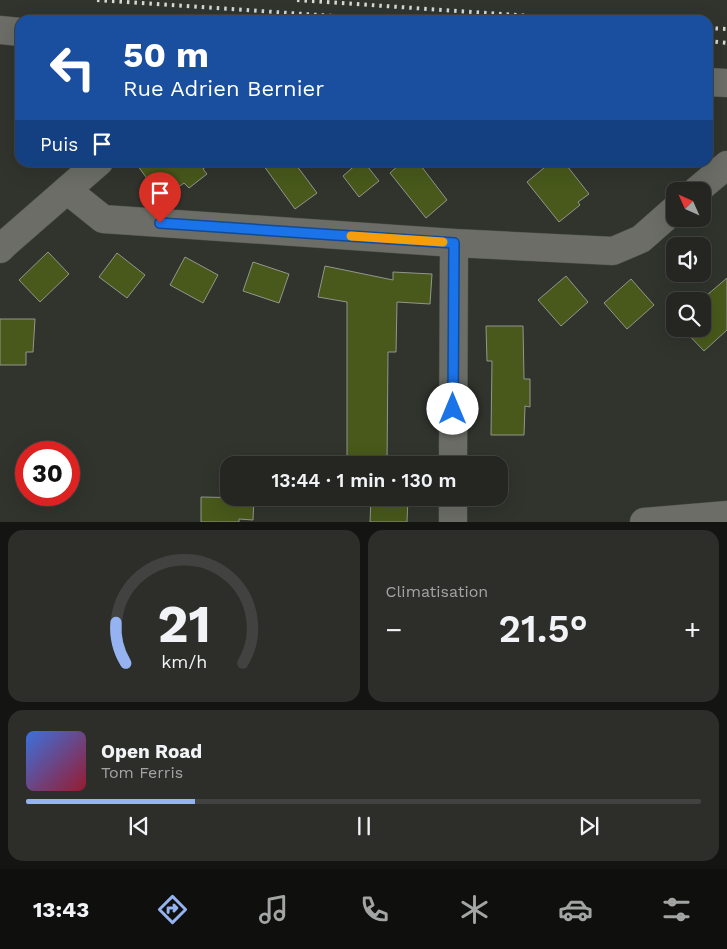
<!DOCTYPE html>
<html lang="fr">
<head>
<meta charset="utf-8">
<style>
  body { margin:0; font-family:"Work Sans",sans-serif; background:#2d2e2a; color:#f1f3f6; height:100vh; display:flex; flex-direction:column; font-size:19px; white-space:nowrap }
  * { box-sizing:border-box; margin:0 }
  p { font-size:16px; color:#a3a5a5 }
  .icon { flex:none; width:28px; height:28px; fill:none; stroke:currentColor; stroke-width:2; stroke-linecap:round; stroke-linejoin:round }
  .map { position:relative; height:522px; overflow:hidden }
  .panel { display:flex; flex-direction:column; gap:8px; padding:8px; background:#141513; flex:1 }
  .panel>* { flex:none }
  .banner { position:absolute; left:15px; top:15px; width:698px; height:152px; border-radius:15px; box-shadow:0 5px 20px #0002,0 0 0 1px #424340; background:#1a4fa0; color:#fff; overflow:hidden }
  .needle { width:32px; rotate:315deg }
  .fabs { position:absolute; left:666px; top:182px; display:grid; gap:10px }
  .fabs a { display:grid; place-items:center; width:45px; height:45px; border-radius:10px; background:#252622; box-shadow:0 5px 20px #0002,0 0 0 1px #424340; font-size:25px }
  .speed { position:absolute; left:15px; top:441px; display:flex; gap:10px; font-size:25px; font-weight:700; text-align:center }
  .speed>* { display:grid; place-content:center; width:65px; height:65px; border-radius:50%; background:#252622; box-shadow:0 5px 20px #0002,0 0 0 1px #424340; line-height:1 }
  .speed .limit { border:8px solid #d22; background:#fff; color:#111 }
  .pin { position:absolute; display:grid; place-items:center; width:42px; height:42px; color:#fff; margin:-51px -21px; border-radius:50% 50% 50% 0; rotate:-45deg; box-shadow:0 0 5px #0007 }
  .pin .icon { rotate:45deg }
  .me { position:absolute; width:55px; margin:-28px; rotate:0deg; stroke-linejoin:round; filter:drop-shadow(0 0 4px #0008) }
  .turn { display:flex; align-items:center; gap:18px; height:105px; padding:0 25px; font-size:22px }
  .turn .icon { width:65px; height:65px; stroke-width:2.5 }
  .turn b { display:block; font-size:35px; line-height:42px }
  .then { display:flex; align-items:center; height:48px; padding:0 25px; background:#0003; gap:10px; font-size:19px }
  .big { font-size:38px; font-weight:600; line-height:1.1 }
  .panel .tile { flex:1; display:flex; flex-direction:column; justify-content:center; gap:8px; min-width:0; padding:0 18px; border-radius:15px; background:#2d2e2a }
  .panel .dial { align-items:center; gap:0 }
  .dial svg { height:130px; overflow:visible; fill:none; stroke:#424340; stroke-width:7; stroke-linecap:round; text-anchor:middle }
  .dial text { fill:#f1f3f6; stroke:none }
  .song { display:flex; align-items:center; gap:15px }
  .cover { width:60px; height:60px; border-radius:8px; background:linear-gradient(135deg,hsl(220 70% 55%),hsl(350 70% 35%)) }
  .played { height:5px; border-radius:2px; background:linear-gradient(90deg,#95b2f1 25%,#424340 25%) }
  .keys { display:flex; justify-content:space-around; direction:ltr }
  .heat { display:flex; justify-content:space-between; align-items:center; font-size:28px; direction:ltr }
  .panel .tiles { flex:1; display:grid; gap:8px; grid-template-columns:1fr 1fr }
  .tile:last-child { grid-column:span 2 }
  .trip { position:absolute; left:220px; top:456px; width:288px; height:50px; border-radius:15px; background:#252622; box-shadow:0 5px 20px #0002,0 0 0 1px #424340; font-weight:600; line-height:50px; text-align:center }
  .dock { display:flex; height:80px; justify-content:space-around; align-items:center; background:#0f0f0e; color:#a3a5a5 }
  .dock .icon { width:35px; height:35px }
  .dock .selected { color:#95b2f1 }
  .dock b { font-size:22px; color:#f1f3f6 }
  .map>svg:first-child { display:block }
  .building { fill:#48591b; stroke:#93968e }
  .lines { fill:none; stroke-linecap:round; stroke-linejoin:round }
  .minor-casing { stroke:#4d4f4a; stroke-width:29 }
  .tertiary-casing { stroke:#4d4f4a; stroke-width:29 }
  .minor { stroke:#6b6d66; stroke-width:28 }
  .tertiary { stroke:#6b6d66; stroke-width:28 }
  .rail { stroke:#d6d8d4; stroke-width:4; stroke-dasharray:2.5 5; stroke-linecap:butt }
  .route-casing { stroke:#114b97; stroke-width:12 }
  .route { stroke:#1a73e8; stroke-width:9 }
  .slow { stroke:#f59e0b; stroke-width:9 }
</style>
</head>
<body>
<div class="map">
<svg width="727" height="522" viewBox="0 0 727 522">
  <rect width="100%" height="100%" fill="#31332d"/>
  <path class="building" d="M135,162H212L203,169L207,174L189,188L184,183L162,199Z
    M261,162H294L317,193L295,209Z
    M359,162H364L379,181L359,197L343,176Z
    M402,162H418L447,200L426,218L390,173Z
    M551,162H564L589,194L578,202L580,205L559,222L527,182Z
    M48,252L69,274L40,302L19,280Z
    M117,253L145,275L127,298L99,277Z
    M185,257L218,275L203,303L170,285Z
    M253,262L289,274L279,303L243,291Z
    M325,266L393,280V272L432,274L430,304L397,302L396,352H388L387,465H347V302L318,297Z
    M566,276L588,302L561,326L538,300Z
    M727,278V330L704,351L683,329H702V301H700Z
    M631,279L654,305L627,329L604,303Z
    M0,319H35L33,352H26V365H0Z
    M486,326H523L524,379H530V407L525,406L524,435H491L492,361H487Z
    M201,497L254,498L253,520L239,519V522H201Z
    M371,498H408L407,522H370Z"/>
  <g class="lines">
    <g class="minor-casing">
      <path id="minor" d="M0,30L20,32
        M67,190L103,219L454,243L613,251L641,239L675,209
        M696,191L727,165
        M453,465L454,243
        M453,522V498
        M644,522L727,515"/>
    </g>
    <g class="tertiary-casing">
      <path id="tertiary" d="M708,82L727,83
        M0,249L5,244L99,162"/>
    </g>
    <use href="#minor" class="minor"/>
    <use href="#tertiary" class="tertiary"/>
    <path class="rail" d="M97,0L393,20
      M297,0L589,20
      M708,28L727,29
      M708,41L727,43"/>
  </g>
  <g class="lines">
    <g class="route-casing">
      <path id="route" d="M160,223L454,243L453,409"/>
    </g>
    <use href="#route" class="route"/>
    <path class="slow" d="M351,236L443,242"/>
  </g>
</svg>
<div class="fabs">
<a><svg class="needle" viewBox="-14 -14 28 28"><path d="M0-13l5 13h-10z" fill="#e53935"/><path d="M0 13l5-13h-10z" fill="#a3a5a5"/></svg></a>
<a><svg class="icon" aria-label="sound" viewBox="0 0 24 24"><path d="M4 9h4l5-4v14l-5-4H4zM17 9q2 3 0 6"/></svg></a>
<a><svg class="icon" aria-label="search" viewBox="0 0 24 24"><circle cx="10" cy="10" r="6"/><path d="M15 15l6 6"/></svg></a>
</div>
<div class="speed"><div class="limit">30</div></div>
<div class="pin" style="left:160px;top:223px;background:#d93025"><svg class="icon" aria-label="arrive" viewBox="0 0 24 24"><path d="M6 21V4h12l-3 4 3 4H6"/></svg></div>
<svg class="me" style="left:453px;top:409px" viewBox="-20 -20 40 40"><circle r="19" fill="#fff"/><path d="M0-13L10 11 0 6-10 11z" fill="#1a73e8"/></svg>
<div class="trip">13:44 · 1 min · 130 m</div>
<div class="banner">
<div class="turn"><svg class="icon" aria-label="left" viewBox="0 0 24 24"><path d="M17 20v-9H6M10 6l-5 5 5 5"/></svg><div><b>50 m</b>Rue Adrien Bernier</div></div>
<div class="then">Puis<svg class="icon" aria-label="arrive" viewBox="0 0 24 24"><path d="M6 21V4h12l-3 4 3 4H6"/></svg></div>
</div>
</div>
<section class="panel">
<div class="tiles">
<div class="tile dial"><svg viewBox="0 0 100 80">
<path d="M14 69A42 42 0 1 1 86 69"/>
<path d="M14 69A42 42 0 0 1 8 44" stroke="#95b2f1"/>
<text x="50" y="56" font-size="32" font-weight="700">21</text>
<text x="50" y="72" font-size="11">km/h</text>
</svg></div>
<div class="tile"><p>Climatisation</p>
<div class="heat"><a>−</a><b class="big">21.5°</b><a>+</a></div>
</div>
<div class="tile">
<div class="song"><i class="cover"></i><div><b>Open Road</b><p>Tom Ferris</p></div></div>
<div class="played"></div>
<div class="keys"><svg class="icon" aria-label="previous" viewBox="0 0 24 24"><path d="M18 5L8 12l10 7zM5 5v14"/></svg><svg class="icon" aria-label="pause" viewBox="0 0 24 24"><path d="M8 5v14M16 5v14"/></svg><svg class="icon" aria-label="next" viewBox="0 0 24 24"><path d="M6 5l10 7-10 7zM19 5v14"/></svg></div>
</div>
</div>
</section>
<nav class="dock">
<b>13:43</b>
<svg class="icon selected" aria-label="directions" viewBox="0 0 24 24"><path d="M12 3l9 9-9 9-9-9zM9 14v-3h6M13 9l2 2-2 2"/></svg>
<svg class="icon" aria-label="music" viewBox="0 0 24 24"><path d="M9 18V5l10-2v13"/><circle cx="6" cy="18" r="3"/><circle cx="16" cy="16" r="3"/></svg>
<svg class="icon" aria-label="phone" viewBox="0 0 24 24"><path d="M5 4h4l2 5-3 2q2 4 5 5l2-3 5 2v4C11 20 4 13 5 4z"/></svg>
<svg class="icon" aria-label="climate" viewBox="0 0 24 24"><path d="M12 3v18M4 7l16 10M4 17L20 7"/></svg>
<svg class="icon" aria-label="car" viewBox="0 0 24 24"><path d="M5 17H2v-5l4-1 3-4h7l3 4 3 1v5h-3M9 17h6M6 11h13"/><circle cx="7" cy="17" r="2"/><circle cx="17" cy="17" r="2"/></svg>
<svg class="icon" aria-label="filters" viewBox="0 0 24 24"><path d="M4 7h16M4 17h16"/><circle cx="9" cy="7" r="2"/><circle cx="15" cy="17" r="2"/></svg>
</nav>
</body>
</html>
